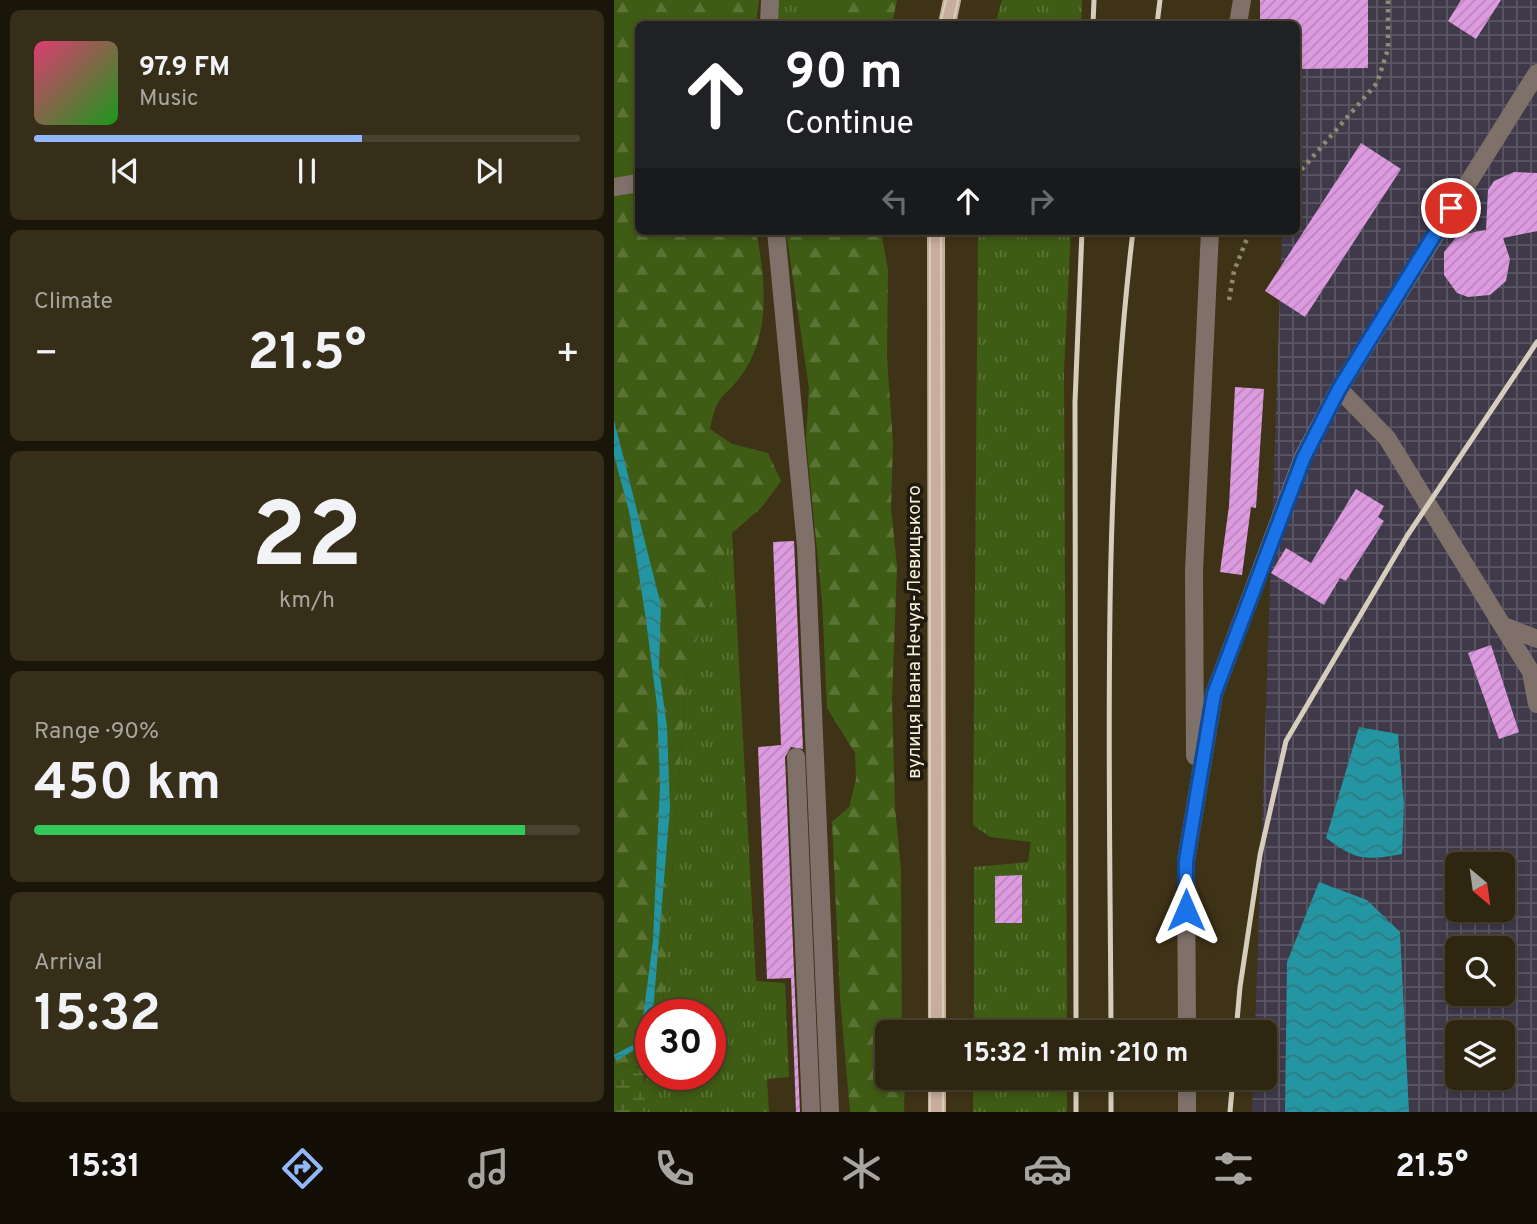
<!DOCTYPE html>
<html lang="en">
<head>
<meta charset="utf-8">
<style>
  body { margin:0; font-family:Overpass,sans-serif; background:#372e1a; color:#f1f3f6; height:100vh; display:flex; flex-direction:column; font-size:26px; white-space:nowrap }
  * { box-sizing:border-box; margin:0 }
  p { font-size:23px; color:#a7a59f }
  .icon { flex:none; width:38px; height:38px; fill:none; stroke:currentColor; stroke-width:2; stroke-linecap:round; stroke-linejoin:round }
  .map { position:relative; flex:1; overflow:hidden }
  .panel { display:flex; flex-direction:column; gap:10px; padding:10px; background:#1a1509; width:614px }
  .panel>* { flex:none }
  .top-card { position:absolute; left:21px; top:21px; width:665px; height:214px; border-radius:10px; box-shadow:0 4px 10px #0003,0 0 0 2px #4a4331; background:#202124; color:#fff; overflow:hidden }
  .needle { width:46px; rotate:151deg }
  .buttons { position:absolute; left:831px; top:852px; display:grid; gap:14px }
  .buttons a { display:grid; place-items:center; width:70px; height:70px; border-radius:10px; background:#2f2611; box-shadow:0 4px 10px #0003,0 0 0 2px #4a4331; font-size:35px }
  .speed { position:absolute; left:21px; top:999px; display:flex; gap:14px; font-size:35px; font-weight:700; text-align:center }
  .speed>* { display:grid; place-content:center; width:91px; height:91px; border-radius:50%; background:#2f2611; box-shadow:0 4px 10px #0003,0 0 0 2px #4a4331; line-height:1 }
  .speed .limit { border:10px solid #d22; background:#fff; color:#111 }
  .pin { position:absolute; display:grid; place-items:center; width:60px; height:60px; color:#fff; margin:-30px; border:4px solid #fff; border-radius:50%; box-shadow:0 2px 7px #0007 }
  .me { position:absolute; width:77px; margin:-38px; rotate:0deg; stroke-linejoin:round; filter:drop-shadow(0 0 5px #0008) }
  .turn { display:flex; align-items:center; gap:24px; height:147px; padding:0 35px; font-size:32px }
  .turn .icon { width:91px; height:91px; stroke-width:2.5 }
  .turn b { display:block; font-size:49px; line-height:60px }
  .lanes { display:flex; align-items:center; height:66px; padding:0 35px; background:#0003; justify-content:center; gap:35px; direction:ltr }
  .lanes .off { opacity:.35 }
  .big { font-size:52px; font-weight:700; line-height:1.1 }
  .panel .tile { flex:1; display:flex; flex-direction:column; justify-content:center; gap:10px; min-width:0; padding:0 24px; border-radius:10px; background:#372e1a }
  .panel .dial { align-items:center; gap:0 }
  .dial b { font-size:91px; line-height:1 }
  .song { display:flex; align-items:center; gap:21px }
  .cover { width:84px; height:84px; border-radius:10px; background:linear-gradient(135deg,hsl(340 70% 55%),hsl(120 70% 35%)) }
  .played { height:7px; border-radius:4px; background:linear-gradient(90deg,#93b7fd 60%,#4a4331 60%) }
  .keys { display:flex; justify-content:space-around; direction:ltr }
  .heat { display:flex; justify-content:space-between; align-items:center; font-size:38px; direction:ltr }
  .charge { height:10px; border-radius:5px; background:linear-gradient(90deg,#34c759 90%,#4a4331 0) }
  .trip { position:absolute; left:261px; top:1020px; width:402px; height:70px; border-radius:10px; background:#2f2611; box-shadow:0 4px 10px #0003,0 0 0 2px #4a4331; font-weight:700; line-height:70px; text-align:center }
  .tabs { display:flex; height:112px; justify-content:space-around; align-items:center; background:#130f07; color:#a7a59f }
  .tabs .icon { width:49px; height:49px }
  .tabs .selected { color:#93b7fd }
  .tabs b { font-size:32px; color:#f1f3f6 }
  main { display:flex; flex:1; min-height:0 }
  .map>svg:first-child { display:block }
  .industrial { fill:url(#industrial-grid); fill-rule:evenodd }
  .grass { fill:url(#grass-tufts) }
  .forest { fill:url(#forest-firs) }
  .wetland { fill:url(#wetland-marsh) }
  .water { fill:url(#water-waves) }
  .building { fill:url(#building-hatch) }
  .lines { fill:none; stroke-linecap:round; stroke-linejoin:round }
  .path { stroke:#928872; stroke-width:4.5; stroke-dasharray:3.5 5; stroke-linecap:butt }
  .minor { stroke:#7f7169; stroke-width:18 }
  .major { stroke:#c8ac9d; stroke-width:18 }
  .tram { stroke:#d6cebc; stroke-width:2 }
  .rail { stroke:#d6cebc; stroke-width:5 }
  .route-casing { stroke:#114b97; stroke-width:18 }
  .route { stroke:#1a73e8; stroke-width:12 }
  .labels { text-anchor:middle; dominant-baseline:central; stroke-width:7; stroke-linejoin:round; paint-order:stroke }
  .street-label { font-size:19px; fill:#f6efdf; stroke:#211b0f }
</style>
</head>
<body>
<main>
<section class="panel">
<div class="tile">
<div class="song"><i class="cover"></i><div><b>97.9 FM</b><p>Music</p></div></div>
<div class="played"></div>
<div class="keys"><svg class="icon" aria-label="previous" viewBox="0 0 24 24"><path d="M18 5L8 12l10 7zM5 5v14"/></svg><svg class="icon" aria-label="pause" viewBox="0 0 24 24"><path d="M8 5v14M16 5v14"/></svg><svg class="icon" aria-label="next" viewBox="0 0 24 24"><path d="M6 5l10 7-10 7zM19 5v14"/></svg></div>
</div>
<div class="tile"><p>Climate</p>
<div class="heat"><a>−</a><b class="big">21.5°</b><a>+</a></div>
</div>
<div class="tile dial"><b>22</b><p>km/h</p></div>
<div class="tile"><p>Range · 90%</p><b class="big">450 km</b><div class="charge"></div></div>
<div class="tile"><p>Arrival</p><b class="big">15:32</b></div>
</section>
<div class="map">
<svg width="923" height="1112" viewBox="0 0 923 1112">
  <defs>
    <pattern id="industrial-grid" width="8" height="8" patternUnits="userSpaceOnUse" patternTransform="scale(1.75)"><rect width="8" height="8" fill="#3f394a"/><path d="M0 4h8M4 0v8" fill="none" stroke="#5b5664"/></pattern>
    <pattern id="grass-tufts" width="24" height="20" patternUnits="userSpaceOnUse" patternTransform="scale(1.75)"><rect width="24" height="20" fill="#3f5c14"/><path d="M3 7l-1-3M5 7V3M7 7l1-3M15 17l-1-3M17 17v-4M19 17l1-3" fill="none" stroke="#5b7436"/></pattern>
    <pattern id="forest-firs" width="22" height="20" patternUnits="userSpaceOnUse" patternTransform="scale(1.75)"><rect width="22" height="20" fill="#3f5c14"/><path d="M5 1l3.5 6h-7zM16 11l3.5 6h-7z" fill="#5b7436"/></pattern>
    <pattern id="wetland-marsh" width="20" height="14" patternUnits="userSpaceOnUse" patternTransform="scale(1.75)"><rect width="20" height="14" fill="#3f5c14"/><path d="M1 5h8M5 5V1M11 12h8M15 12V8" fill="none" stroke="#5b7436"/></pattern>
    <pattern id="water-waves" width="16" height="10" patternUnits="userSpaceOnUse" patternTransform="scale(1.75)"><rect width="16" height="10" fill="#2395a3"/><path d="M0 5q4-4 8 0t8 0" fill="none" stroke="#317a81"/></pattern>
    <pattern id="building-hatch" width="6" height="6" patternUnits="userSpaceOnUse" patternTransform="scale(1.75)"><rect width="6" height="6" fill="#de9ae1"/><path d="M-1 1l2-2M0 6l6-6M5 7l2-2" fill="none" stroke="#b986ba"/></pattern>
  </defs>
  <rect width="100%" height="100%" fill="#3f3317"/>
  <path class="industrial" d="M676,0H923V1112H638L639,1078H651V1032H641L668,231H682V24H675ZM844,864H889V910H844ZM844,948H889V994H844ZM844,1032H889V1078H844Z"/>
  <path class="grass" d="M161,0H216L208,24H161Z
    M388,0H468L467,24H381Z
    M364,231H457L450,370L453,1032H360V867L414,862L417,842L376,837L359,825Z
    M118,533L142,981L171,983L175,1077L153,1079L155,1112H28C33,1090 28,1072 37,1051V1074H96V1015H48L73,670Z
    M359,1078H453V1112H359Z"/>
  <path class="forest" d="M0,0H145L142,24H24V231H142C151,276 157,329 131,370C113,399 103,389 96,429L118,444L154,453L167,481L148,507L118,533L73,670L48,1015H37V1051L29,1069L0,1061Z
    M216,0H283L278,24H208Z
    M172,231H267L274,270L273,357L279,443L277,508L283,567L278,700L281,807L287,870L288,1032H273V1078H291L290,1112H236L226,997L218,822L235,807L242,779L241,753L213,708L208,600L192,440L195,388Z"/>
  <path class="wetland" d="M0,1061L29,1069L32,1094L28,1112H0Z"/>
  <path class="water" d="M0,420L47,605L45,669L53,727L56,808L37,1035L32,1043L2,1061L0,1055L26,1041L39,940L46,784L43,706L32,620L15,511L0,455Z
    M745,727L784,734L790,805L788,854C751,861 742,860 712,838Z
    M705,882L753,900L786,932L795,1112H671L673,962Z"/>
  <path class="building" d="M646,0H754V68L682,69V24H646Z
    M847,0H887L862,39L834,21Z
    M747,143L787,169L691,317L651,291Z
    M900,172L923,173V231L889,238L896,259L892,281L876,295L854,297L843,293L830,275V252L844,235L872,230L874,190L880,181Z
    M621,387L650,389L642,508L637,507L628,575L606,572L615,506Z
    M742,489L770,506L764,517L770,521L732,581L726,578L710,605L657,573L672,548L697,563Z
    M180,541L189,749L177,747L171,757L186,1112H182L177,978L153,979L144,747L167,745L159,542Z
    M877,645L905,732L885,739L854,653Z
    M408,875V923H381V876Z"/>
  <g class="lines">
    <path class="path" d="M682,176L763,83L774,49V0
      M615,300L620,271L636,231"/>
    <path class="minor" d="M155,24L156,0
      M624,24L628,0
      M0,187L24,183
      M162,231L192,546L216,1112
      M725,389L773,438L917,672L923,704
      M890,626L923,639
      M581,756L580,571L596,231
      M182,757L197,1112
      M573,1032L572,861L600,694L689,457L725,389L923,73
      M573,1078V1112"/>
    <path class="major" d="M333,24L338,0
      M322,231L323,1032
      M323,1078V1112"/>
    <path class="tram" d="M326,24L332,0
      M339,24L344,0
      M327,231L329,1032
      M316,1032V231
      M316,1078V1112
      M329,1078V1112"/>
    <path class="rail" d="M479,24L480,0
      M543,24L546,0
      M462,1032L461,402L468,231
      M497,1032C496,765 487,497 519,231
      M622,1032L626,987L646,855L672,741L793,536L923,342
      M462,1078V1112
      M497,1078V1112
      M616,1112L619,1078"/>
  </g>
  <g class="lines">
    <g class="route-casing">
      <path id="route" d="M572,910V861L600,694L690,457L725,389L837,208"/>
    </g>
    <use href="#route" class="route"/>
  </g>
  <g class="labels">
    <g class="street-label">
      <text transform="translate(301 632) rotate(-90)">вулиця Івана Нечуя-Левицького</text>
    </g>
  </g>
</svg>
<div class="buttons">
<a><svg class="needle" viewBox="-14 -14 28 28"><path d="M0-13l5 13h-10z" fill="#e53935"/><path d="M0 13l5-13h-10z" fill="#a7a59f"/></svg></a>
<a><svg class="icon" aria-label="search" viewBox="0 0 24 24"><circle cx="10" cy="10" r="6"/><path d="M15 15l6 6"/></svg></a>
<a><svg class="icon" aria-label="layers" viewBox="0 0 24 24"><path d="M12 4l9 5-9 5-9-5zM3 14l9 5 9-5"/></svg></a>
</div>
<div class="speed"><div class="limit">30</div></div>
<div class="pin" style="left:837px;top:208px;background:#d93025"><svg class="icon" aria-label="arrive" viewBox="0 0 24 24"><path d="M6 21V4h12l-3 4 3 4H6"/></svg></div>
<svg class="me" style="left:572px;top:910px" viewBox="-20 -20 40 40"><path d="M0-17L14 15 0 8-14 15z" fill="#1a73e8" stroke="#fff" stroke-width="4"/></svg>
<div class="trip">15:32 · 1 min · 210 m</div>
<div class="top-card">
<div class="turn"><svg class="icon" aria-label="ahead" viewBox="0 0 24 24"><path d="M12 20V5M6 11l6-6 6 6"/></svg><div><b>90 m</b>Continue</div></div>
<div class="lanes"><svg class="icon off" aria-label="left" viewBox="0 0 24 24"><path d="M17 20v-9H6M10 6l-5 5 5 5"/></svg><svg class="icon" aria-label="ahead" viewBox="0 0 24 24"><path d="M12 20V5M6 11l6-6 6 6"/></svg><svg class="icon off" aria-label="right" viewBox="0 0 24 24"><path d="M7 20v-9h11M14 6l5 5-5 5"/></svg></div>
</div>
</div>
</main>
<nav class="tabs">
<b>15:31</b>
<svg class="icon selected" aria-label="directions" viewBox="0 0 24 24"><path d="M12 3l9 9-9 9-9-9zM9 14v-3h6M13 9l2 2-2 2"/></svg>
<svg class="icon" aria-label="music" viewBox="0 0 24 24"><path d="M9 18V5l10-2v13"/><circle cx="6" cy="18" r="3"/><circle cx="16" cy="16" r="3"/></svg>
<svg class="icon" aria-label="phone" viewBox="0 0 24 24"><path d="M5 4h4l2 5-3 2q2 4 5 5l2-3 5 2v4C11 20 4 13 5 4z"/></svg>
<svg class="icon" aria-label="climate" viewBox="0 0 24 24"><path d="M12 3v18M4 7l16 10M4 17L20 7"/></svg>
<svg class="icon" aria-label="car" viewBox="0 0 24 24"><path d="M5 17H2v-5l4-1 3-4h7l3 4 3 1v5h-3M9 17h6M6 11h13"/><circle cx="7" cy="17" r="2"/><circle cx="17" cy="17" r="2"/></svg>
<svg class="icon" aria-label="filters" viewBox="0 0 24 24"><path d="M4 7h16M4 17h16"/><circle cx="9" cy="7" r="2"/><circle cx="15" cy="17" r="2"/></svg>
<b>21.5°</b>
</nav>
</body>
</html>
